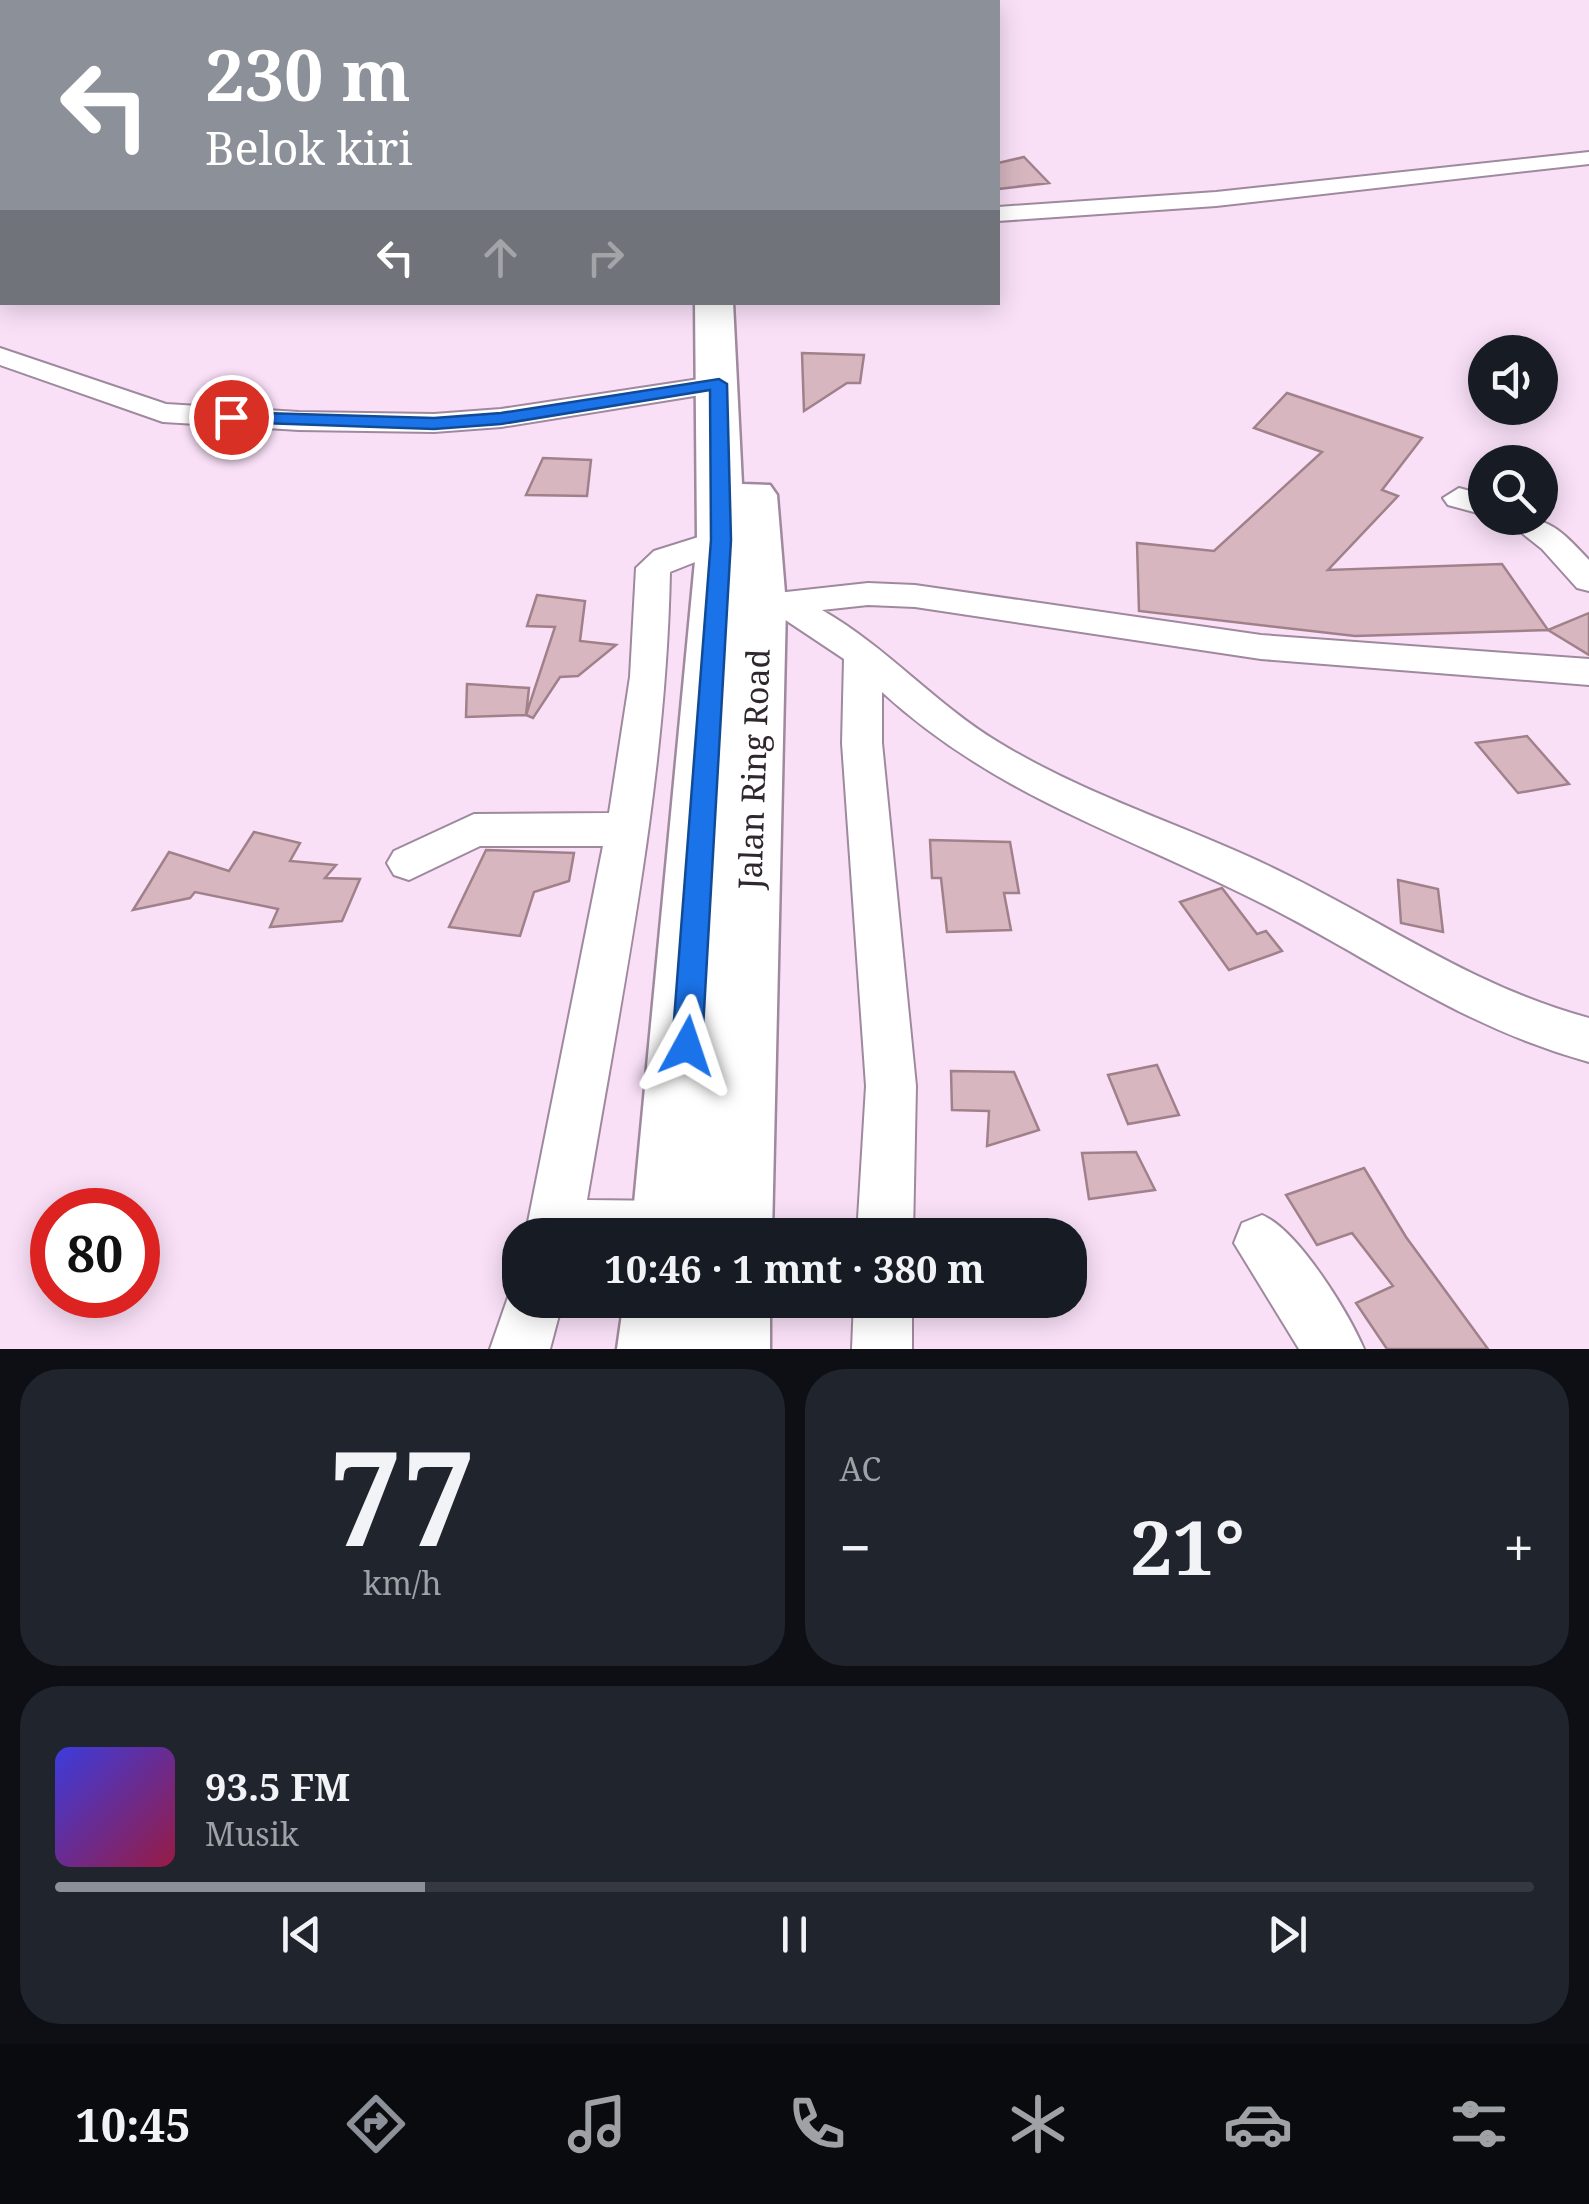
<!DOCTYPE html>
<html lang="id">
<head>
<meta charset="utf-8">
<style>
  body { margin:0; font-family:"Noto Serif",serif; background:#20242c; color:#f1f3f6; height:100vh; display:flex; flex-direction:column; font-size:38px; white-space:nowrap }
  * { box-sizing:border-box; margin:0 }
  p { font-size:32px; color:#9ea1a6 }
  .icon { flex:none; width:55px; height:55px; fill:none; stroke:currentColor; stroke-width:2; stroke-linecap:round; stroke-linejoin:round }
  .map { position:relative; height:1349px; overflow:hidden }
  .details { display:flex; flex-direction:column; gap:20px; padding:20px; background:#0d0f14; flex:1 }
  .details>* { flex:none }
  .guide { position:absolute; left:0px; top:0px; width:1000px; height:305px; box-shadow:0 5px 25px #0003; background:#8c9099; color:#fff; overflow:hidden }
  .tools { position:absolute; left:1468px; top:335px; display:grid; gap:20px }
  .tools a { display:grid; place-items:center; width:90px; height:90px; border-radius:50%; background:#171b24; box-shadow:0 5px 25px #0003; font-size:50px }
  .speed { position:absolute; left:30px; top:1188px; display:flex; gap:20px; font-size:50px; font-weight:700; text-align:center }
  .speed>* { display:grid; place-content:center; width:130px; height:130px; border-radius:50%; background:#171b24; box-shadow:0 5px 25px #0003; line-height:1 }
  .speed .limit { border:15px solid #d22; background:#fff; color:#111 }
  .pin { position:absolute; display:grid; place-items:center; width:85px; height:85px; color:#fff; margin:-42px; border:5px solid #fff; border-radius:50%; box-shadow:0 2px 10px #0007 }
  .me { position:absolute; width:110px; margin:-55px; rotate:5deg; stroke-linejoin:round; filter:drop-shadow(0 0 8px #0008) }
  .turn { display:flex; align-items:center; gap:35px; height:210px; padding:0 40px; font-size:45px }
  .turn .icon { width:130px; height:130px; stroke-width:2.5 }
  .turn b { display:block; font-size:70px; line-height:85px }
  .lanes { display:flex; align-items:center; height:95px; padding:0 40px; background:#0003; justify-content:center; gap:50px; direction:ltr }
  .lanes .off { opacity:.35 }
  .big { font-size:75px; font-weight:700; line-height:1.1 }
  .details .tile { flex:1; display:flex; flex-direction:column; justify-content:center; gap:15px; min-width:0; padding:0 35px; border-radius:40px; background:#20242c }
  .details .dial { align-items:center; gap:0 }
  .dial b { font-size:130px; line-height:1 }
  .song { display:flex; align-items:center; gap:30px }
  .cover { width:120px; height:120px; border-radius:15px; background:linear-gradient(135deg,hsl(240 70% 55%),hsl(340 70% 35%)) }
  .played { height:10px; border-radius:5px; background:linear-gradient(90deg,#8c9099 25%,#363941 25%) }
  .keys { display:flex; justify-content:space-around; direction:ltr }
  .heat { display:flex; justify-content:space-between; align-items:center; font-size:55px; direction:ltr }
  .details .tiles { flex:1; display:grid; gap:20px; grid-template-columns:1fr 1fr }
  .tile:last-child { grid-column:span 2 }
  .trip { position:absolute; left:502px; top:1218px; width:585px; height:100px; border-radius:40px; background:#171b24; box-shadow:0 5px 25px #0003; font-weight:700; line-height:100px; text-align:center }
  .dock { display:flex; height:160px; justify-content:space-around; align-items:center; background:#090b0e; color:#9ea1a6 }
  .dock .icon { width:70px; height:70px }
  .dock .current { color:#8c9099 }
  .dock b { font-size:45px; color:#f1f3f6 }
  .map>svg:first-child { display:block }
  .building { fill:#d7b6c0; stroke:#a0818a; stroke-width:2.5 }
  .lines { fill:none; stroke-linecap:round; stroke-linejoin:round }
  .minor-casing { stroke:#9f899e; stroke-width:4 }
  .highway-casing { stroke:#9f899e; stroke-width:5 }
  .minor { fill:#fff; fill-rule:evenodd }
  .highway { fill:#fff; fill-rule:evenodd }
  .route { fill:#1a73e8; stroke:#114b97; stroke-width:2.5 }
  .labels { text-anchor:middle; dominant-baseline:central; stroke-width:10; stroke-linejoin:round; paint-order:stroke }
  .street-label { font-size:32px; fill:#2f262e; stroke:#fff }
</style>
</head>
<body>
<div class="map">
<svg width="1589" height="1349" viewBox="0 0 1589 1349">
  <rect width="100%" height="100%" fill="#f9e0f7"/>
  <path class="building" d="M1024,157L1049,183L998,189V163Z
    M802,353L864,355L860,383H847L804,411Z
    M1287,393L1422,438L1382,490L1398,496L1328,570L1502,564L1548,630L1355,636L1139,611L1137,543L1214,551L1322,452L1254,428Z
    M543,458L591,460L587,496L526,495Z
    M537,595L585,601L580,641L616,645L578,676L560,677L533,718L526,715L555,627L527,626Z
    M1589,613V655L1548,630Z
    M467,684L529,688L526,715L466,717Z
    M1527,736L1569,784L1518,793L1476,743Z
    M254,832L300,843L290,861L336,865L325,878L360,879L342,921L270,927L278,909L195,892L190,898L133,910L169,852L229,871Z
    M930,840L1010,842L1019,893H1004L1011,930L947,932L941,878H932Z
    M486,850L574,853L569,881L534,892L520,936L449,927Z
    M1398,880L1438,889L1443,932L1401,923Z
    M1222,888L1257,934L1266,931L1282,951L1229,970L1180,902Z
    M1157,1065L1179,1115L1128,1124L1108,1075Z
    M951,1071L1014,1072L1039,1130L987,1146L989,1111L952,1110Z
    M1136,1152L1155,1190L1089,1199L1082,1153Z
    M1364,1168L1406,1237L1488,1349H1387L1356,1303L1393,1286L1352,1233L1317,1245L1286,1195Z"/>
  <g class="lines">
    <g class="minor-casing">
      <path id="minor" d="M0,102H2V114H0Z
        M1589,152V164L1216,206L998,221V207L1216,192Z
        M2,201V215L0,216V202Z
        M0,348L166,404L299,412L434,414L501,409L719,376L733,384L719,392L501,427L434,432L299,430L163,422L0,365Z
        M1459,488L1485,495V515L1448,505L1443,498Z
        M1503,518C1547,515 1559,528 1589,560V591L1577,588L1542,549Z
        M721,530L733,533L738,540L733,547L670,572C666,783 622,991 587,1200L673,1201L693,1209L701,1229L698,1235H531L527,1227L603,846H480L409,880L394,875L387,863L394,851L474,814L609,813L630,677L636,568L654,551Z
        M868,583L915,585L1261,635L1589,659V685L1261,659L915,607L868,605L822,610C887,647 935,704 998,742C1083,794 1178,823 1267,865C1376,916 1472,987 1589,1018V1062C1460,1026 1379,963 1263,904C1126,834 998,798 882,692V743L916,1086L913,1235H857L866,1086L842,743L844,659L778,615L765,612L759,604L765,596L777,593Z
        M1262,1215C1298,1230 1348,1312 1364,1349H1299L1234,1243L1242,1223Z
        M520,1277V1300H563L550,1349H490L514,1280Z
        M854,1300H912V1349H852Z"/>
    </g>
    <g class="highway-casing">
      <path id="highway" d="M624,0H648L650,2H625Z
        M695,302H733L742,484L770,485L777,495L786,605L772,1235H631L697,540Z
        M624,1300H770V1349H617Z"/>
    </g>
    <use href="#minor" class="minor"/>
    <use href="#highway" class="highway"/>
  </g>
  <path class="route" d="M719,379L727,384L731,540L702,1046L698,1055L687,1059L677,1055L672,1046L711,540L710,390L501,424L434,429L231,422L222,417L231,412L434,418L501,413Z"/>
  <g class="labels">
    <g class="street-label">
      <text transform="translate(753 769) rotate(-88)">Jalan Ring Road</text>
    </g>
  </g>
</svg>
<div class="tools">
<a><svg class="icon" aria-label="sound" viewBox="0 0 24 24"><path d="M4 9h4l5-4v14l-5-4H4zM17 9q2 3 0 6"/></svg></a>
<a><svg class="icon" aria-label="search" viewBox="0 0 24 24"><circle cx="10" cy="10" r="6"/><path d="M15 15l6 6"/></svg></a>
</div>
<div class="speed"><div class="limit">80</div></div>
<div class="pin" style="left:231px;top:417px;background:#d93025"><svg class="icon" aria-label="arrive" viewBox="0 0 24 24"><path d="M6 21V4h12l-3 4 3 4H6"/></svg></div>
<svg class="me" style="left:687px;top:1046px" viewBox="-20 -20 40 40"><path d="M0-17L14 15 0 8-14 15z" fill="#1a73e8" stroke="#fff" stroke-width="4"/></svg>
<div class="trip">10:46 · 1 mnt · 380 m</div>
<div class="guide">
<div class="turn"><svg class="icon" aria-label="left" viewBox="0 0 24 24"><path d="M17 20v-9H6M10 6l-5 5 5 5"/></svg><div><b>230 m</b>Belok kiri</div></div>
<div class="lanes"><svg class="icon" aria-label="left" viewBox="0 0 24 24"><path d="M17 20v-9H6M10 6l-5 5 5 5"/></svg><svg class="icon off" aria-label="ahead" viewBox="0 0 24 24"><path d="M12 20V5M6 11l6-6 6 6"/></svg><svg class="icon off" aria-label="right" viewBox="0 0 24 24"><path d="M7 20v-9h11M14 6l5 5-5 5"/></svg></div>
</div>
</div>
<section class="details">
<div class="tiles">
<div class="tile dial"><b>77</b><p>km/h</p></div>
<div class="tile"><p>AC</p>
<div class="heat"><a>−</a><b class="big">21°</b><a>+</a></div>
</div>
<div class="tile">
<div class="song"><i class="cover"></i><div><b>93.5 FM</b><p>Musik</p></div></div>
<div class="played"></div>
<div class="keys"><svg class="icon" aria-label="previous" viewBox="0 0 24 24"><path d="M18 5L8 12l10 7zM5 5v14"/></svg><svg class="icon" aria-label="pause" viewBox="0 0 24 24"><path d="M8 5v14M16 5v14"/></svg><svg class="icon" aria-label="next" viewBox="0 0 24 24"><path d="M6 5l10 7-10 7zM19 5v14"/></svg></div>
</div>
</div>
</section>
<nav class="dock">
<b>10:45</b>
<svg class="icon current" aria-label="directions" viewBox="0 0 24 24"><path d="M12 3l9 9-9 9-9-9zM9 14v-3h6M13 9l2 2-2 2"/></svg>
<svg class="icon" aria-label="music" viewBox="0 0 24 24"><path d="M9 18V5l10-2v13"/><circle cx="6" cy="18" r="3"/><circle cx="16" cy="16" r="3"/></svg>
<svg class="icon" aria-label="phone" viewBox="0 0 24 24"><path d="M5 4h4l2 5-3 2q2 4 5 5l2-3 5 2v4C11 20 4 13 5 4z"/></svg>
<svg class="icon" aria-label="climate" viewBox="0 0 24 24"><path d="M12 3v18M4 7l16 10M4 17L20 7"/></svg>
<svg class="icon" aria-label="car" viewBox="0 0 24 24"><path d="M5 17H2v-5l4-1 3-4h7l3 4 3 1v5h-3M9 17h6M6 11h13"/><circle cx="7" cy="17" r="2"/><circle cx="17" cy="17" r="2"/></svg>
<svg class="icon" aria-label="filters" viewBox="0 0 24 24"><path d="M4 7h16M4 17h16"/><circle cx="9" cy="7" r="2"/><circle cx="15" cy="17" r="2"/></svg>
</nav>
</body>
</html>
